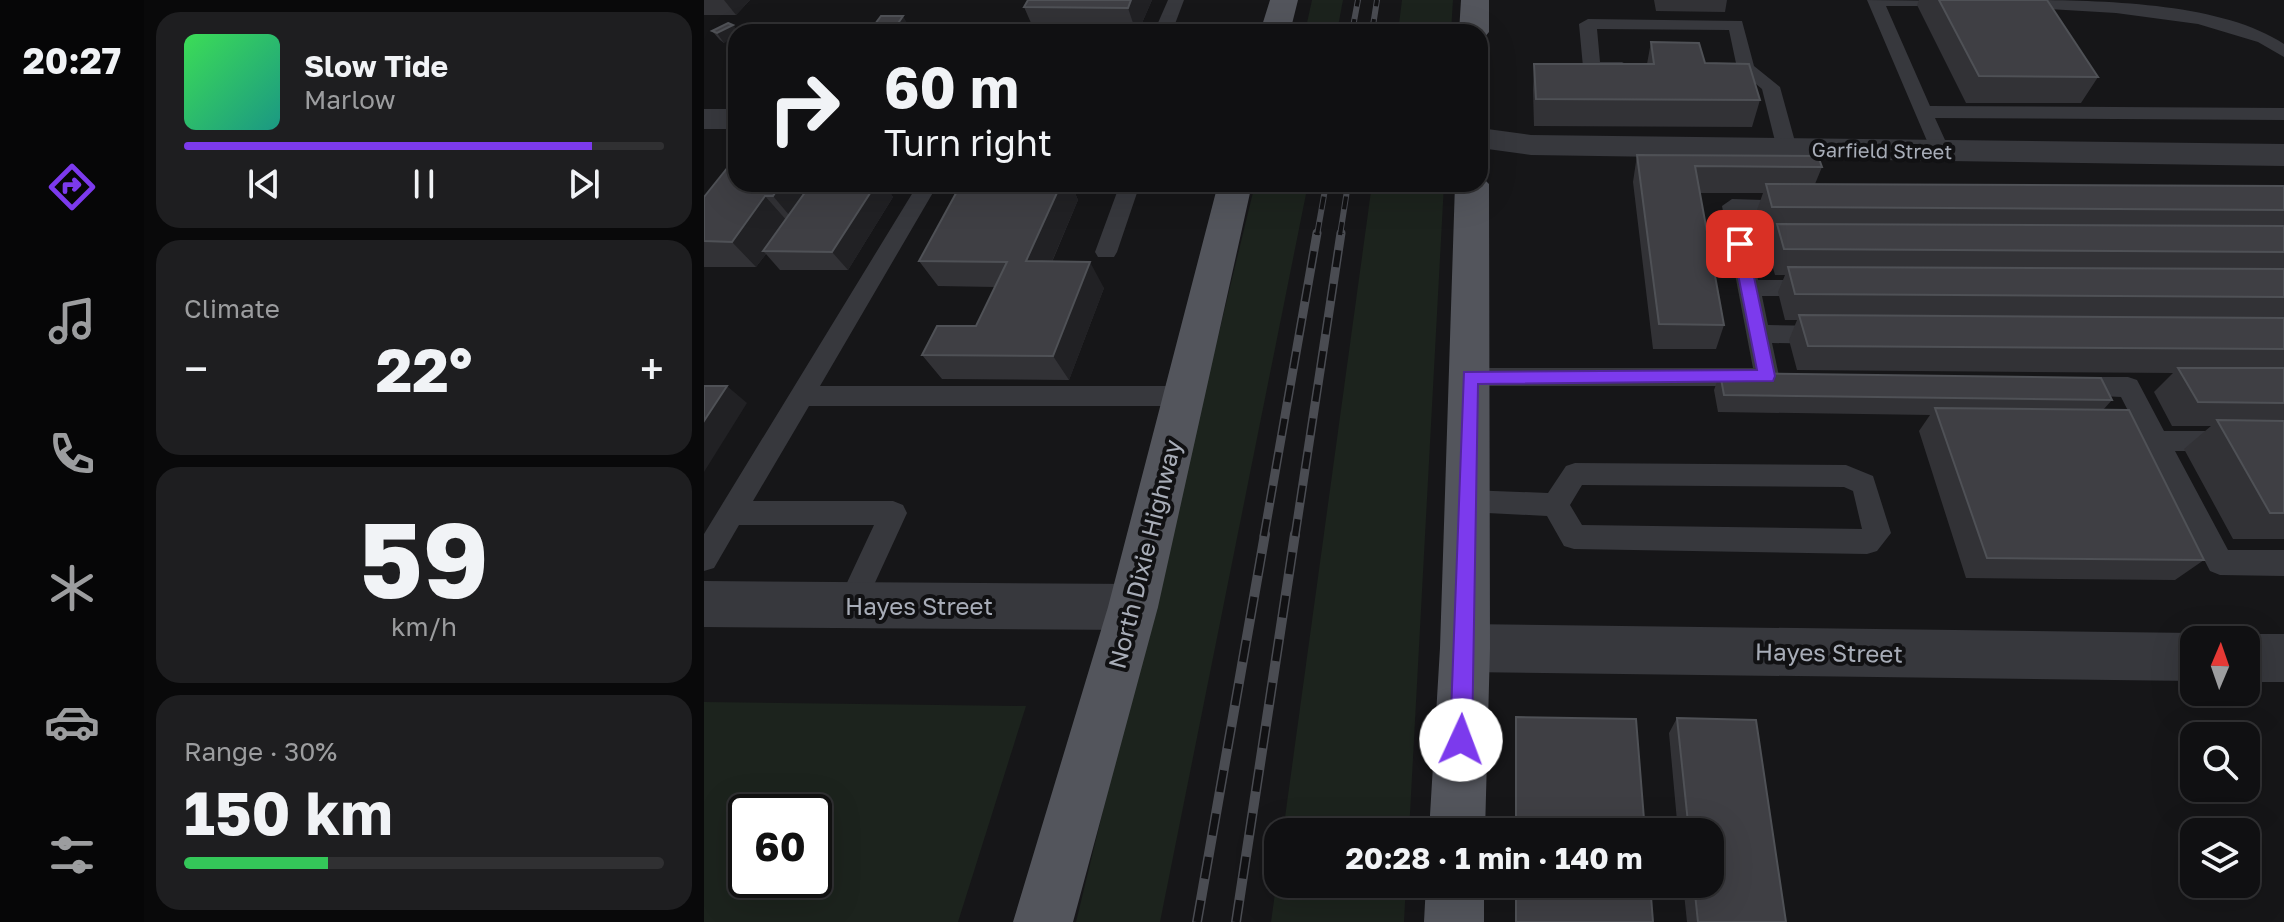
<!DOCTYPE html>
<html lang="en">
<head>
<meta charset="utf-8">
<style>
  body { margin:0; font-family:"Golos Text",sans-serif; background:#1e1e20; color:#f1f3f6; height:100vh; display:flex; flex-direction:column; font-size:30px; white-space:nowrap }
  * { box-sizing:border-box; margin:0 }
  p { font-size:26px; color:#9c9d9f }
  .icon { flex:none; width:44px; height:44px; fill:none; stroke:currentColor; stroke-width:2; stroke-linecap:round; stroke-linejoin:round }
  .map { position:relative; flex:1; overflow:hidden }
  .side { display:flex; flex-direction:column; gap:12px; padding:12px; background:#09090a; width:560px }
  .side>* { flex:none }
  .banner { position:absolute; left:24px; top:24px; width:760px; height:168px; border-radius:24px; box-shadow:0 8px 32px #0002,0 0 0 2px #303032; background:#101012; color:#f1f3f6; overflow:hidden }
  .needle { width:52px; rotate:2deg }
  .controls { position:absolute; left:1476px; top:626px; display:grid; gap:16px }
  .controls a { display:grid; place-items:center; width:80px; height:80px; border-radius:16px; background:#101012; box-shadow:0 8px 32px #0002,0 0 0 2px #303032; font-size:40px }
  .speed { position:absolute; left:24px; top:794px; display:flex; gap:16px; font-size:40px; font-weight:700; text-align:center }
  .speed>* { display:grid; place-content:center; width:104px; height:104px; border-radius:50%; background:#101012; box-shadow:0 8px 32px #0002,0 0 0 2px #303032; line-height:1 }
  .speed .limit { border:4px solid #111; border-radius:12px; background:#fff; color:#111 }
  .pin { position:absolute; display:grid; place-items:center; width:68px; height:68px; color:#fff; margin:-34px; border-radius:16px; box-shadow:0 4px 12px #0006 }
  .me { position:absolute; width:88px; margin:-44px; rotate:2deg; stroke-linejoin:round; filter:drop-shadow(0 0 6px #0008) }
  .turn { display:flex; align-items:center; gap:28px; height:168px; padding:0 24px; font-size:36px }
  .turn .icon { width:104px; height:104px; stroke-width:2.5 }
  .turn b { display:block; font-size:56px; line-height:68px }
  .big { font-size:60px; font-weight:700; line-height:1.1 }
  .side .widget { flex:1; display:flex; flex-direction:column; justify-content:center; gap:12px; min-width:0; padding:0 28px; border-radius:24px; background:#1e1e20 }
  .side .dial { align-items:center; gap:0 }
  .dial b { font-size:104px; line-height:1 }
  .song { display:flex; align-items:center; gap:24px }
  .cover { width:96px; height:96px; border-radius:12px; background:linear-gradient(135deg,hsl(130 70% 55%),hsl(170 70% 35%)) }
  .played { height:8px; border-radius:4px; background:linear-gradient(90deg,#7c3aed 85%,#303032 85%) }
  .keys { display:flex; justify-content:space-around; direction:ltr }
  .heat { display:flex; justify-content:space-between; align-items:center; font-size:44px; direction:ltr }
  .charge { height:12px; border-radius:6px; background:linear-gradient(90deg,#34c759 30%,#303032 0) }
  .trip { position:absolute; left:560px; top:818px; width:460px; height:80px; border-radius:24px; background:#101012; box-shadow:0 8px 32px #0002,0 0 0 2px #303032; font-weight:700; line-height:80px; text-align:center }
  main { display:flex; flex:1; min-height:0 }
  .dock { display:flex; flex-direction:column; width:144px; justify-content:space-around; align-items:center; background:#060607; color:#9c9d9f }
  .dock .icon { width:56px; height:56px }
  .dock .active { color:#7c3aed }
  .dock b { font-size:36px; color:#f1f3f6 }
  .map>svg:first-child { display:block }
  .green { fill:#1c231d; fill-rule:evenodd }
  .lines { fill:none; stroke-linecap:round; stroke-linejoin:round }
  .service { fill:#37383d; fill-rule:evenodd }
  .minor { fill:#37383d; fill-rule:evenodd }
  .primary { fill:#53555c; fill-rule:evenodd }
  .rail-far2-casing { stroke:#4a4c52; stroke-width:6 }
  .rail-far1-casing { stroke:#4a4c52; stroke-width:9 }
  .rail-casing { stroke:#4a4c52; stroke-width:10 }
  .rail-far2 { stroke:#111113; stroke-width:4; stroke-dasharray:13; stroke-linecap:butt }
  .rail-far1 { stroke:#111113; stroke-width:6; stroke-dasharray:17; stroke-linecap:butt }
  .rail { stroke:#111113; stroke-width:7; stroke-dasharray:22; stroke-linecap:butt }
  .wall { fill:#323236 }
  .shaded-wall { fill:#212124 }
  .building { fill:#3f3f44; stroke:#4f5156; stroke-width:2 }
  .route { fill:#7c3aed; stroke:#51269a; stroke-width:2 }
  .labels { text-anchor:middle; dominant-baseline:central; stroke-width:8; stroke-linejoin:round; paint-order:stroke }
  .far-street-label { font-size:20px; fill:#a8adb8; stroke:#111113 }
  .street-label { font-size:24px; fill:#a8adb8; stroke:#111113 }
</style>
</head>
<body>
<main>
<nav class="dock">
<b>20:27</b>
<svg class="icon active" aria-label="directions" viewBox="0 0 24 24"><path d="M12 3l9 9-9 9-9-9zM9 14v-3h6M13 9l2 2-2 2"/></svg>
<svg class="icon" aria-label="music" viewBox="0 0 24 24"><path d="M9 18V5l10-2v13"/><circle cx="6" cy="18" r="3"/><circle cx="16" cy="16" r="3"/></svg>
<svg class="icon" aria-label="phone" viewBox="0 0 24 24"><path d="M5 4h4l2 5-3 2q2 4 5 5l2-3 5 2v4C11 20 4 13 5 4z"/></svg>
<svg class="icon" aria-label="climate" viewBox="0 0 24 24"><path d="M12 3v18M4 7l16 10M4 17L20 7"/></svg>
<svg class="icon" aria-label="car" viewBox="0 0 24 24"><path d="M5 17H2v-5l4-1 3-4h7l3 4 3 1v5h-3M9 17h6M6 11h13"/><circle cx="7" cy="17" r="2"/><circle cx="17" cy="17" r="2"/></svg>
<svg class="icon" aria-label="filters" viewBox="0 0 24 24"><path d="M4 7h16M4 17h16"/><circle cx="9" cy="7" r="2"/><circle cx="15" cy="17" r="2"/></svg>
</nav>
<section class="side">
<div class="widget">
<div class="song"><i class="cover"></i><div><b>Slow Tide</b><p>Marlow</p></div></div>
<div class="played"></div>
<div class="keys"><svg class="icon" aria-label="previous" viewBox="0 0 24 24"><path d="M18 5L8 12l10 7zM5 5v14"/></svg><svg class="icon" aria-label="pause" viewBox="0 0 24 24"><path d="M8 5v14M16 5v14"/></svg><svg class="icon" aria-label="next" viewBox="0 0 24 24"><path d="M6 5l10 7-10 7zM19 5v14"/></svg></div>
</div>
<div class="widget"><p>Climate</p>
<div class="heat"><a>−</a><b class="big">22°</b><a>+</a></div>
</div>
<div class="widget dial"><b>59</b><p>km/h</p></div>
<div class="widget"><p>Range · 30%</p><b class="big">150 km</b><div class="charge"></div></div>
</section>
<div class="map">
<svg width="1580" height="922" viewBox="0 0 1580 922">
  <rect width="100%" height="100%" fill="#161618"/>
  <path class="green" d="M608,0H639L633,32H601Z
    M698,0H749L747,32H694Z
    M551,184H604L456,922H372Z
    M668,184H740L705,832H579Z
    M0,702L322,706L254,922H0ZM110,812V880H42V812Z
    M574,871V884H702L700,922H567Z"/>
  <g class="lines">
    <path class="service" d="M464,0H480L468,32H450Z
      M1163,0L1257,1L1249,6H1182L1226,106L1580,108V120L1231,118L1246,151L1236,157L1229,155Z
      M1305,0C1383,0 1514,0 1580,44V57L1554,42L1494,24L1412,13L1312,7L1306,6Z
      M884,19L1038,21L1050,66L1076,87L1093,149L1083,155L1073,149L1058,89L1033,68L1025,30L893,29L896,62H918L927,67C917,76 889,76 879,67L875,24Z
      M214,184H234L116,386H480L489,389L492,396L489,403L480,406H105L49,501H189L199,505L203,513L157,613L147,617L137,613L133,604L170,525H35L10,568L0,571V534Z
      M416,184H436L413,252L410,257H394L391,252Z
      M1028,199L1097,201L1100,206L1090,213H1040L1045,237H1100L1108,239L1111,244L1108,249L1100,251H1048L1054,280H1109L1117,282L1120,288L1117,294L1109,296H1058L1064,325L1123,326L1131,329L1135,335L1131,341L1123,344L1068,343L1075,376L1072,383L1050,386H766L757,384L754,377L757,370L766,368H1049L1018,206Z
      M1367,377H1424L1433,380L1460,431H1580V451H1471L1524,550H1580V576L1516,575L1506,571L1417,397L1358,394L1355,387L1358,380Z
      M871,463L1142,465L1169,476L1187,533L1173,551L1163,554L870,549L860,546L843,516L764,512L755,509L751,501L755,493L764,490L844,493L862,466ZM878,485L1140,487L1149,491L1158,529L878,525L866,505Z"/>
    <path class="minor" d="M0,109H32V129H0Z
      M776,128L827,135L1580,144V166L827,155L776,148Z
      M0,581L429,584L446,591L454,607L446,623L429,630L0,627Z
      M761,624L1490,633L1508,640H1490V681L761,672L743,665L736,648L743,631Z
      M1542,634H1580V682H1542V640H1526Z"/>
    <path class="primary" d="M566,0H594L586,32H556Z
      M757,0H785V32L780,38L776,39V32H755Z
      M776,175L785,184L786,648L781,832H725L736,648L751,184H776Z
      M514,184H548L454,607L369,922H309L404,607Z
      M722,884H780V922H720Z"/>
    <g class="rail-far2-casing">
      <path id="rail-far2" d="M648,32L654,0
        M668,32L673,0
        M613,235L622,184
        M636,235L644,184"/>
    </g>
    <g class="rail-far1-casing">
      <path id="rail-far1" d="M560,536L613,233
        M591,536L637,233"/>
    </g>
    <g class="rail-casing">
      <path id="rail" d="M493,922L561,534
        M532,922L591,534"/>
    </g>
    <use href="#rail-far2" class="rail-far2"/>
    <use href="#rail-far1" class="rail-far1"/>
    <use href="#rail" class="rail"/>
  </g>
  <path class="wall" d="M0,0H46L32,15H0Z
    M324,0H448L434,32H331L320,7Z
    M950,0H1023L1021,12L952,11Z
    M1215,0H1343L1394,77L1377,103H1262L1213,5Z
    M24,23L20,43L16,40L8,31Z
    M947,42L1001,63L1056,100L1048,127L830,126L829,90L830,64H943Z
    M933,155L1118,167L1111,184L1580,186V539H1529L1480,449L1507,426H1468L1450,392L1469,373L1093,370L1085,340L1093,320H1081L1074,292L1081,275H1071L1064,250L1070,233H1060L1053,210L1059,193H996L1020,325L1012,349H949L929,182Z
    M32,184H180L189,197L144,270H76L62,254L52,267H0V197Z
    M257,184H367L374,200L348,262L400,288L365,380L238,379L218,355L272,326L291,287L234,286L215,261Z
    M1016,373L1408,400L1399,410L1500,560L1471,580L1262,578L1215,431L1226,415L1014,412L1010,390Z
    M812,717L941,832H811Z
    M973,718L1082,922H983L979,884H1006V832H974L965,733Z
    M811,884H946L949,922H811Z"/>
  <path class="shaded-wall" d="M20,0H46L32,15Z
    M427,0H448L434,32H432L424,8Z
    M199,16L208,32H188Z
    M29,25L35,32H32V37L20,43L13,33Z
    M77,184H117L91,222L69,196Z
    M172,184H180L189,197L144,270L128,252Z
    M357,184H367L374,200L337,287L322,261Z
    M61,196L84,222L59,251L62,254L52,267L28,242Z
    M386,262L400,288L365,380L349,356Z
    M23,386L43,403L0,472V421Z"/>
  <path class="building" d="M324,0H427L424,8L320,7Z
    M1235,0H1343L1394,77L1275,76Z
    M177,16H199L188,32H145L149,27L168,28Z
    M24,23L29,25L13,33L8,31Z
    M947,42L995,43L1001,63L1045,64L1056,100L832,99L830,64H950Z
    M933,155L1114,156L1118,167L991,166L1020,325L955,324Z
    M32,157V184H77L69,196H61L28,242L0,241V197Z
    M107,184H172L128,252L59,251Z
    M257,184H357L322,261L386,262L349,356L218,355L233,326H272L303,262L215,261Z
    M1062,184L1580,186V210L1068,207Z
    M1073,224L1580,226V252L1080,249Z
    M1084,267L1580,269V297L1091,294Z
    M1095,315L1580,318V349L1104,346Z
    M1474,368H1580V403L1494,402Z
    M1016,373L1397,378L1408,400L1020,395Z
    M0,386H23L0,421Z
    M1231,408L1425,410L1500,560L1283,558Z
    M1513,420L1580,421V513H1566Z
    M812,717L932,719L941,832H812Z
    M973,718L1052,720L1082,922H994L990,884H1006V832H985Z
    M812,884H946L949,922H812Z"/>
  <path class="route" d="M1036,239L1043,244L1071,376L1069,381L774,384L768,740L765,748L757,751L749,748L746,740L760,372L1053,370L1028,244Z"/>
  <g class="labels">
    <g class="far-street-label">
      <text transform="translate(1178 150) rotate(1)">Garfield Street</text>
    </g>
    <g class="street-label">
      <text transform="translate(440 554) rotate(-76)">North Dixie Highway</text>
      <text x="215" y="605">Hayes Street</text>
      <text transform="translate(1125 652) rotate(1)">Hayes Street</text>
    </g>
  </g>
</svg>
<div class="controls">
<a><svg class="needle" viewBox="-14 -14 28 28"><path d="M0-13l5 13h-10z" fill="#e53935"/><path d="M0 13l5-13h-10z" fill="#9c9d9f"/></svg></a>
<a><svg class="icon" aria-label="search" viewBox="0 0 24 24"><circle cx="10" cy="10" r="6"/><path d="M15 15l6 6"/></svg></a>
<a><svg class="icon" aria-label="layers" viewBox="0 0 24 24"><path d="M12 4l9 5-9 5-9-5zM3 14l9 5 9-5"/></svg></a>
</div>
<div class="speed"><div class="limit">60</div></div>
<div class="pin" style="left:1036px;top:244px;background:#d93025"><svg class="icon" aria-label="arrive" viewBox="0 0 24 24"><path d="M6 21V4h12l-3 4 3 4H6"/></svg></div>
<svg class="me" style="left:757px;top:740px" viewBox="-20 -20 40 40"><circle r="19" fill="#fff"/><path d="M0-13L10 11 0 6-10 11z" fill="#7c3aed"/></svg>
<div class="trip">20:28 · 1 min · 140 m</div>
<div class="banner">
<div class="turn"><svg class="icon" aria-label="right" viewBox="0 0 24 24"><path d="M7 20v-9h11M14 6l5 5-5 5"/></svg><div><b>60 m</b>Turn right</div></div>
</div>
</div>
</main>
</body>
</html>
